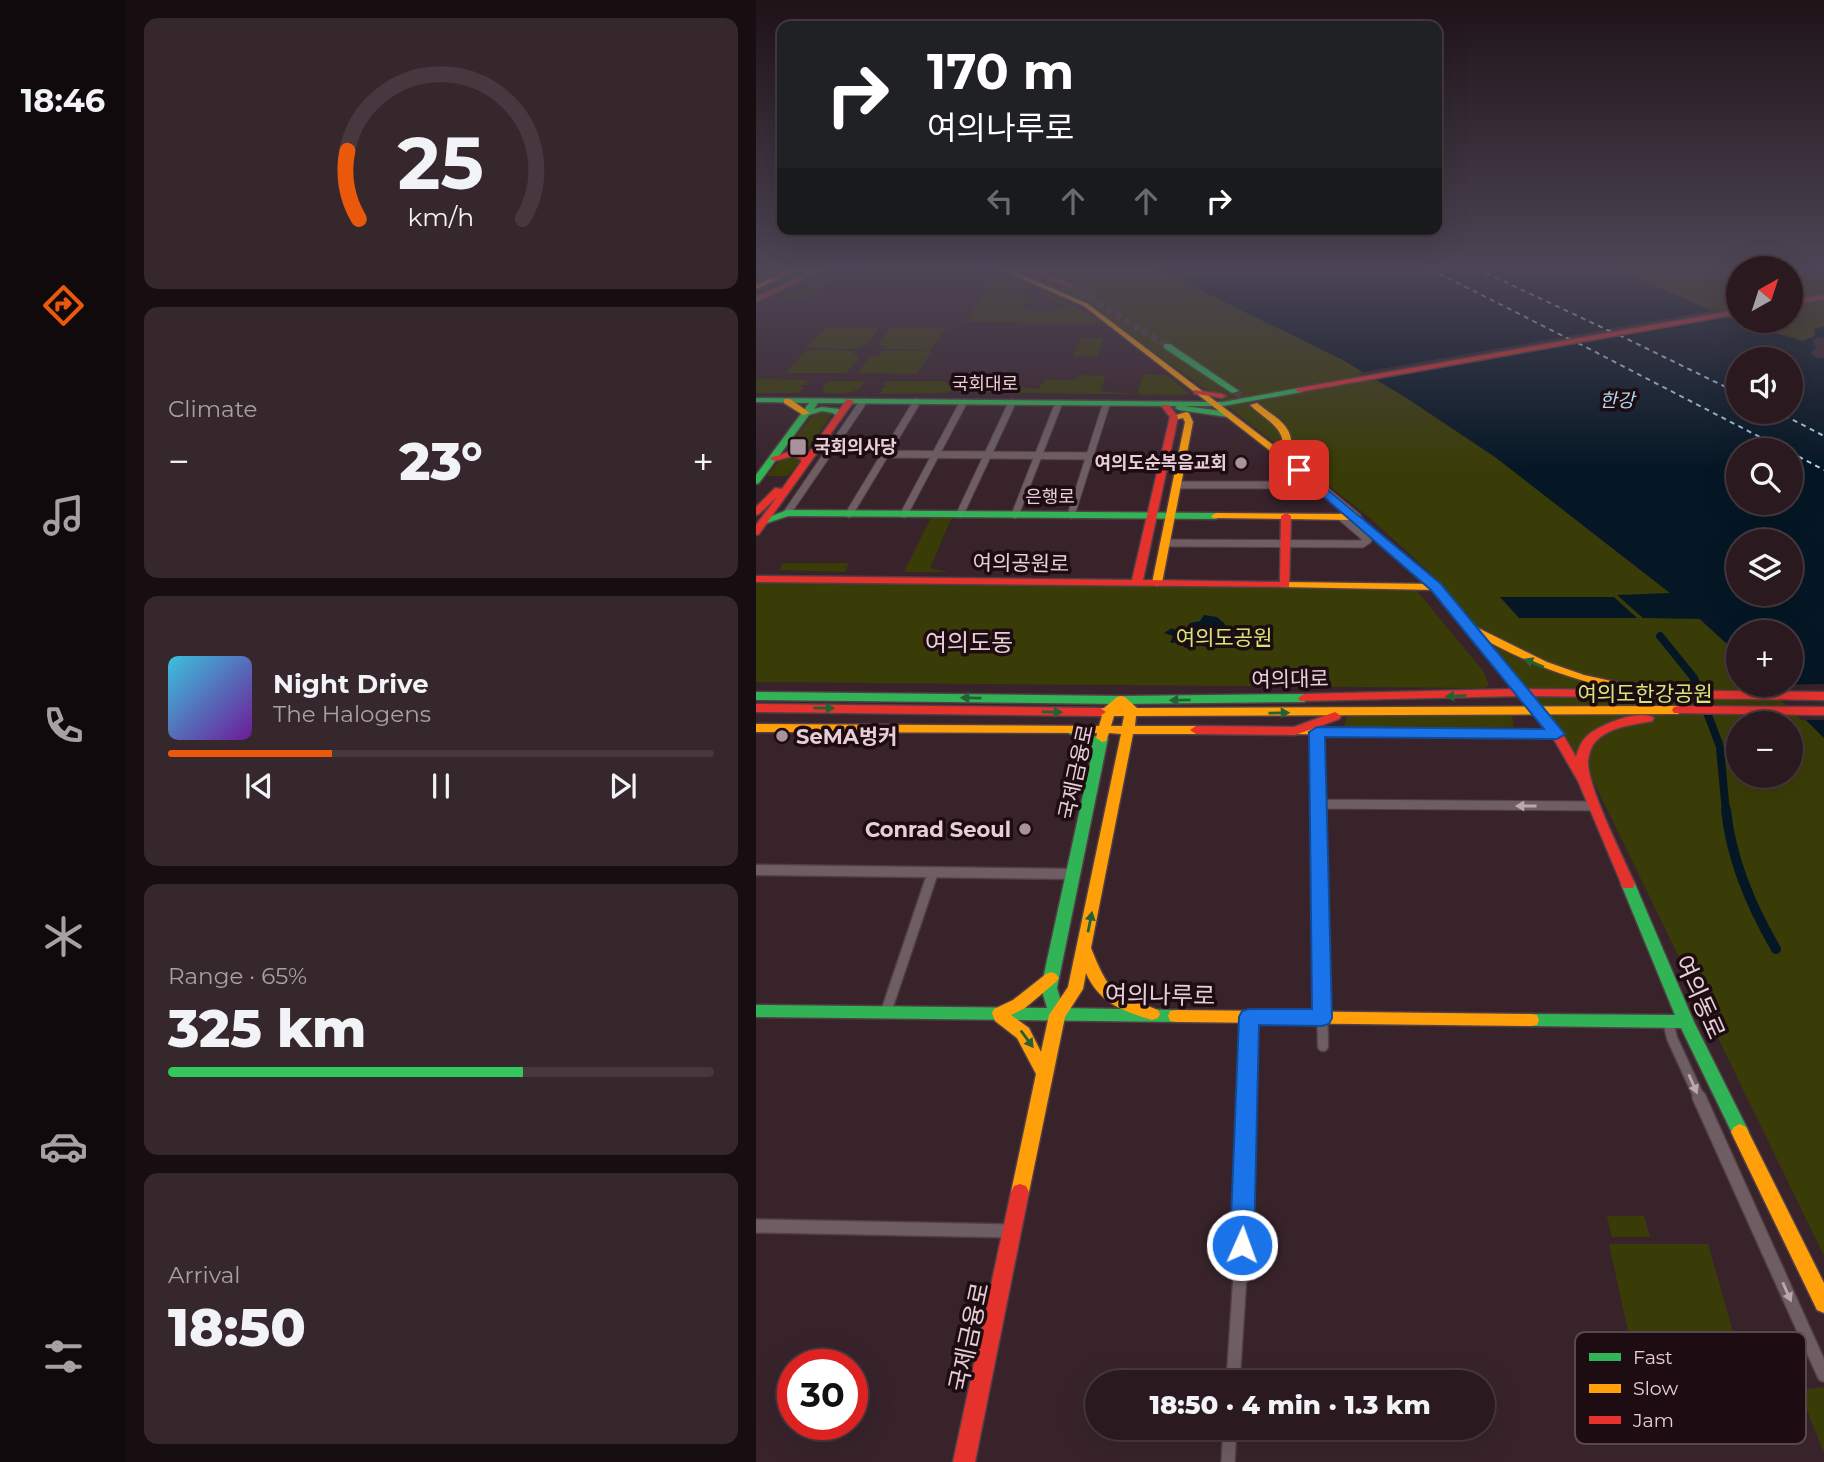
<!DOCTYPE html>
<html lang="en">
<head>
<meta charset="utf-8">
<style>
  body { margin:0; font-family:Montserrat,"Noto Sans KR",sans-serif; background:#36272d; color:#f1f3f6; height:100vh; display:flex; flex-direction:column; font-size:26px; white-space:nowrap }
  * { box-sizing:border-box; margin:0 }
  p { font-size:23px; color:#a5a1a5 }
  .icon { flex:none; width:38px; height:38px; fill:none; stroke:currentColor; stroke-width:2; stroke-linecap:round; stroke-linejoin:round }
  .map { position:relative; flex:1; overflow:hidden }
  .sheet { display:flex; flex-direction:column; gap:18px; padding:18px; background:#170e12; width:630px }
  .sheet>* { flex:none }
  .guide { position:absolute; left:21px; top:21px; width:665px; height:214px; border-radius:14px; box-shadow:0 7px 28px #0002,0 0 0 2px #46383e; background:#202124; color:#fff; overflow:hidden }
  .needle { width:46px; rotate:39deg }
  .buttons { position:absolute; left:970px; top:256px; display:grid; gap:14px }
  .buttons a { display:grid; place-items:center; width:77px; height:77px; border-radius:50%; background:#2a1a20; box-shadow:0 7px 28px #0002,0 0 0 2px #46383e; font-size:35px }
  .speed { position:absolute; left:21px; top:1349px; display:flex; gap:14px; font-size:35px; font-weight:700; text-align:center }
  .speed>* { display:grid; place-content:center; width:91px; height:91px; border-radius:50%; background:#2a1a20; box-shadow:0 7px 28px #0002,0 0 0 2px #46383e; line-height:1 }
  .speed .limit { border:10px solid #d22; background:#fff; color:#111 }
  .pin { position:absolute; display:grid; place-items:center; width:60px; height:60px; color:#fff; margin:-30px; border-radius:14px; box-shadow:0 4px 10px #0006 }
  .me { position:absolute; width:77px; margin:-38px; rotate:2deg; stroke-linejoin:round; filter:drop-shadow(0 0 5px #0008) }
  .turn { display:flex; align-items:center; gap:24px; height:147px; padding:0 35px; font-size:32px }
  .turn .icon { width:91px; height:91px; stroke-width:2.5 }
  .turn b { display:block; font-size:49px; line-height:60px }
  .lanes { display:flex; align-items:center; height:66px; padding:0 35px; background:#0003; justify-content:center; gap:35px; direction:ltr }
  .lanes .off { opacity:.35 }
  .big { font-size:52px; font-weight:800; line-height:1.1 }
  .sheet .card { flex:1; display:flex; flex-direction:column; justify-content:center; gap:10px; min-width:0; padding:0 24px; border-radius:14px; background:#36272d }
  .sheet .dial { align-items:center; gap:0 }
  .dial svg { height:182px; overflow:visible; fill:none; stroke:#46383e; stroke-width:7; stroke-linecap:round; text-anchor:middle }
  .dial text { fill:#f1f3f6; stroke:none }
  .song { display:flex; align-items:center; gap:21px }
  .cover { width:84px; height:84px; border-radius:10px; background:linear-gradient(135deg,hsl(190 70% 55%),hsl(280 70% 35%)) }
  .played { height:7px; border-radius:4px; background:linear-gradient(90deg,#ea580c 30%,#46383e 30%) }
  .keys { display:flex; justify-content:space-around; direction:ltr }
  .heat { display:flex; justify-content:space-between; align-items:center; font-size:38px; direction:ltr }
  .charge { height:10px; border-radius:5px; background:linear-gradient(90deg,#34c759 65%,#46383e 0) }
  .trip { position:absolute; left:329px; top:1370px; width:410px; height:70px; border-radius:35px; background:#2a1a20; box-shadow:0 7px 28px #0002,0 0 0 2px #46383e; font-weight:800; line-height:70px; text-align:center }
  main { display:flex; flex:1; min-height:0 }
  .tab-bar { display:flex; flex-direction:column; width:126px; justify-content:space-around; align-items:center; background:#110a0d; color:#a5a1a5 }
  .tab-bar .icon { width:49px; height:49px }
  .tab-bar .on { color:#ea580c }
  .tab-bar b { font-size:32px; color:#f1f3f6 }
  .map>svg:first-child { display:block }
  .green { fill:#3a3c08; fill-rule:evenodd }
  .water { fill:#051725; fill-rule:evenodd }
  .pier { fill:#38232b }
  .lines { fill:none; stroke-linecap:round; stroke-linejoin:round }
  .canal-far1 { stroke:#051725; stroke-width:8 }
  .canal { stroke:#051725; stroke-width:10 }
  .ferry { stroke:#b1d8f1; stroke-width:2; stroke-dasharray:5 4.5; stroke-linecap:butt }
  .secondary-tunnel { stroke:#523c45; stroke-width:7; stroke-dasharray:7 3.5; stroke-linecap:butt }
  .street-far4-casing { stroke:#523f46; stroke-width:7 }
  .street-far3-casing { stroke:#523f46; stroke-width:9 }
  .street-far2-casing { stroke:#523f46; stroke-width:11 }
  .street-far1-casing { stroke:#523f46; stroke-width:13 }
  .street-casing { stroke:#523f46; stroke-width:16 }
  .fast-casing { stroke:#523f46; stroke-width:3 }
  .slow-casing { stroke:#523f46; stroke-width:3 }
  .jam-casing { stroke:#523f46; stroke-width:3 }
  .street-far4 { stroke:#6e5e63; stroke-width:5 }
  .street-far3 { stroke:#6e5e63; stroke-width:7 }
  .street-far2 { stroke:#6e5e63; stroke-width:9 }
  .street-far1 { stroke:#6e5e63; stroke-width:10 }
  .street { stroke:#6e5e63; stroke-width:13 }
  .fast { fill:#30b455; fill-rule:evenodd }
  .slow { fill:#ff9f0a; fill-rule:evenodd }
  .jam { fill:#e5322d; fill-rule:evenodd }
  .oneway { fill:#266034 }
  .oneway2 { fill:#bda6ae }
  .route { fill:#1a73e8; stroke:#114b97; stroke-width:2 }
  .poi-dot { fill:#aa929a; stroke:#1d0c12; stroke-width:2.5 }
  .labels { text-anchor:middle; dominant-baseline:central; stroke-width:7; stroke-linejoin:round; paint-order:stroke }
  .far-street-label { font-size:18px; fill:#e8cdd6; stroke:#1d0c12 }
  .far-poi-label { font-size:18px; font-weight:bold; fill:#e8cdd6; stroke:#1d0c12; text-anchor:start }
  .far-water-label { font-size:19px; font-style:italic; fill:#b1d8f1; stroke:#1d0c12 }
  .street-label { font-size:21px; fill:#e8cdd6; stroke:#1d0c12 }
  .park-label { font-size:21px; fill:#d5e678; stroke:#1d0c12 }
  .poi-label { font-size:21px; font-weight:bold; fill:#e8cdd6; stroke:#1d0c12; text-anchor:start }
  .quarter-label { font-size:24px; fill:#e8cdd6; stroke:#1d0c12 }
  .near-street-label { font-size:24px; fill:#e8cdd6; stroke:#1d0c12 }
  .key { fill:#1d0c12; stroke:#5a464d; stroke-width:2 }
  .key-label { font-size:19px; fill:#e8cdd6 }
</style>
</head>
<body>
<main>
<nav class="tab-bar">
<b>18:46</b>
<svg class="icon on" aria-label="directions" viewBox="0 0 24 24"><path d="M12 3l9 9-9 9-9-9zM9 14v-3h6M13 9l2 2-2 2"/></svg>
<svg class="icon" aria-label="music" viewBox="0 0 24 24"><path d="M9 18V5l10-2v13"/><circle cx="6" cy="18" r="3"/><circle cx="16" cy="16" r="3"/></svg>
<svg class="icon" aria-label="phone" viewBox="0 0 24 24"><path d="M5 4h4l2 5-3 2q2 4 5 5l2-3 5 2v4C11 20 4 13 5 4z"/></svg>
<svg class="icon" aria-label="climate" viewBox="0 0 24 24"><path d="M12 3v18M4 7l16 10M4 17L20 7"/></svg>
<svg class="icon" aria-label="car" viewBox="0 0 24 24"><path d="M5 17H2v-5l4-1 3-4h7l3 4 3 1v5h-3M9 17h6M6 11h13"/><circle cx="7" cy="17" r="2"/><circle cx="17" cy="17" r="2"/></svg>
<svg class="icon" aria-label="filters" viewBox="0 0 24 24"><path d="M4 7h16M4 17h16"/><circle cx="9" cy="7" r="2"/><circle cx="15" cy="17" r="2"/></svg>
</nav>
<section class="sheet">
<div class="card dial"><svg viewBox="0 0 100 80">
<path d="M14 69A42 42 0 1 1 86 69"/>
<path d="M14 69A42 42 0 0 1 9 39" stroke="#ea580c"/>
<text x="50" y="56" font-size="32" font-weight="700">25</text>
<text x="50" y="72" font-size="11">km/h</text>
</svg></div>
<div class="card"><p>Climate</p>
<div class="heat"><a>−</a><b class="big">23°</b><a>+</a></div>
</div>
<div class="card">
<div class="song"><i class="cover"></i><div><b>Night Drive</b><p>The Halogens</p></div></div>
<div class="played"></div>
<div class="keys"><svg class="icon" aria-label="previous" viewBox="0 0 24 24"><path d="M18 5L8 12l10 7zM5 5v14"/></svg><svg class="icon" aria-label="pause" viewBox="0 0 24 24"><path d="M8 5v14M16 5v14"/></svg><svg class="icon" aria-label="next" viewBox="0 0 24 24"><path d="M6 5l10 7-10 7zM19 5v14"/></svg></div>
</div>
<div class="card"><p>Range · 65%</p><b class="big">325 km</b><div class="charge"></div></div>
<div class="card"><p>Arrival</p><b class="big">18:50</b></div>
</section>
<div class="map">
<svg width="1068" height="1462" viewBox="0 0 1068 1462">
  <rect width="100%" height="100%" fill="#38232b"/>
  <path class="green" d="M0,265H63L0,294Z
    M106,265H193L191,268L221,270L102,269Z
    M243,265H393L585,359L661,404L739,457L915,594L982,654V684H1014L1068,738V1256L832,770L681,579L614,518L451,390L332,305ZM982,723H1034V775H982Z
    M851,265H1010L1026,268H982V320H1034V269L1068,274V327H1063L1059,336L1047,341L989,325Z
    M75,274H144L142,276H78L51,300L44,301L51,297L48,295L43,300H25Z
    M193,274L245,275L276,287L262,290L261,292L274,299H280L267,306C281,315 295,312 311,306L282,292L285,289L344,320L343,323L210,322L237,277L191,276Z
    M69,328H123L112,344L99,349L50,348Z
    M134,328H187L190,329L174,350L128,349L129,346L122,345Z
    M325,338H348L341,357L317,356Z
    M52,350L98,351L97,354L104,356L90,373H30L48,352Z
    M127,351H173L175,352L161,374L102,373L114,356L123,355Z
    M388,374L411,375L433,393L429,395L202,392C220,368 260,389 282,389L289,380H320L322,375L349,376L345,391L381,394Z
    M0,379H2L53,380L49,385L41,386L48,387L42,393H0Z
    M73,381H106L109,382C100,396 84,394 68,393L67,387Z
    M132,381H188L196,390L191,393L121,394L127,390L125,388L131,387L126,384Z
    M63,410L77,413L53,447L41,444L38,447H32L58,413Z
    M44,455L46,460L32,476H11L27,456Z
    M175,517H196L174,568L193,572H148Z
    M27,563H93L89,572L23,570Z
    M0,582L656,589L661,591L727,671L733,685L729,688L0,682Z
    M596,716H756L758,727H588L590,718Z
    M851,1216H888L894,1237H856Z
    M853,1244H952L1003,1423H892Z
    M1068,1387V1453L1043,1390Z"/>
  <path class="water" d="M393,265H851L989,325L1047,341L1059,336L1058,329L1068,327V337L1056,339L1060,348L1054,353L1060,358H1068V738L1014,684H1034V632H982V654L944,619L887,618L861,595L914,593L739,457L649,397L585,359ZM982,359H1034V411H982ZM982,450H1034V502H982ZM982,541H1034V593H982Z
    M744,597H858L881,618H763Z
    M448,615L461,617L469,624L468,631L471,635L467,639L469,644L456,650L445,645L429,648L424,642L414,643L417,636L408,633L416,628L420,631L430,629L434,623L444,621Z"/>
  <path class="pier" d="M960,310L975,316L615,381L602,373Z
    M1068,684V720H1045L1010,685Z"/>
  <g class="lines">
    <path class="canal-far1" d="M904,636L938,678L963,744
      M964,748L970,812"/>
    <path class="canal" d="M970,810C975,858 996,908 1020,949"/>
    <path class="ferry" d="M666,265L817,341
      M713,265L858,333
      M863,335L982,393
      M822,343L1029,450
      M1020,411L1068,436
      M1034,452L1068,470"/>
    <path class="secondary-tunnel" d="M315,286L411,346
      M479,391L498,405"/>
    <g class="street-far4-casing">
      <path id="street-far4" d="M104,407L108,401
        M158,407L161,401
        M206,407L208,402
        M254,407L256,402
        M302,407L303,403
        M350,407L351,403"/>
    </g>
    <g class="street-far3-casing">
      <path id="street-far3" d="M129,454L334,456
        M420,485H562
        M31,513L105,405
        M93,514L159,405
        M148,514L206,405
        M204,514L255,405
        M259,515L302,405
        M315,515L350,405
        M409,543L606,544L612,540L585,517"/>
    </g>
    <g class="street-far2-casing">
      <path id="street-far2" d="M561,732L563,812
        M562,804L838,806"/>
    </g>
    <g class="street-far1-casing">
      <path id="street-far1" d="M562,810L567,1046
        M0,870L318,874
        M130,1012L177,872
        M912,1021L916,1038L944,1099
        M490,1099L493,1017"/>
    </g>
    <g class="street-casing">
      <path id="street" d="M943,1097L1068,1375
        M0,1226L257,1231
        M477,1382L486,1245L491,1097
        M472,1462L474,1428"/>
    </g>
    <g class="fast-casing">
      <path id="fast" d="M408,344H414L483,391L476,393L408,348Z
        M543,388L547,390L546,392L467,406H428L474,412L475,414L471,417L423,410L419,408L421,406L62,403L58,409L66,407L83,409L87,416L83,419L77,413L66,411L53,415L3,483L0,484V475L53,403L0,402V398L467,402Z
        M31,510L460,513L465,516L460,519L32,516L8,524L3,521Z
        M0,692L365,696L548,694L554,698L548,702L365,704L0,700Z
        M316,726L341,737L346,734L352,738L301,988L307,1008L420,1010L426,1011L428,1016L426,1021L420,1022L0,1017V1005L291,1008L285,988L337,749L332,742L312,733L310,730L312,727Z
        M872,879L877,880L879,884L938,1022L993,1132L990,1137L984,1140L978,1137L925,1028L775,1026L769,1025L767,1020L769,1015L775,1014L919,1015L865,884L867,880Z"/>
    </g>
    <g class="slow-casing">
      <path id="slow" d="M46,265H54L0,289V285Z
        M235,265H243L332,304L526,452C532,428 508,419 494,405L501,403C522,420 541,426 534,457L604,515L606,519L601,522L596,520L457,518L455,516L460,513L589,514L526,460L328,306Z
        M28,399H34L54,413L47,415L28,403Z
        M430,412L433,413L437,422L406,583L401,586L396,583L429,422L427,418L418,420L414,417Z
        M529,582L680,584L685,587L680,590L525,587L524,585Z
        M714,624L791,662L828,675L869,684L871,686L865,690C809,679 759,658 710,629L709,627L710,625Z
        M365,696L369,697L381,708L922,706L928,710L922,714L380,716L379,726H440L446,730L440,734H377L335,948C354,995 356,991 402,1010L404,1014L402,1018L396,1020C367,1011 343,1003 330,973L327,989L309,1017L273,1192L270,1198L264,1200L258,1198L255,1192L280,1074L261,1038L239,1021L236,1013L238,1009L257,1000L290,974L295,972L300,974L303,978L300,982L269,1008L255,1015L273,1028L285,1052L293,1015L312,987L365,734L353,733L350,741L346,742L340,738L341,733L0,732V724L343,726L346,716L340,715L338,712L340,709L348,708L361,697ZM358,716H368L366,726H355Z
        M539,727L801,730L807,734L801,738L535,734L533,731L535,728Z
        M420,1010L775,1014L781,1015L783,1020L781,1025L775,1026L420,1022L414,1021L412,1016L414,1011Z
        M984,1124L990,1127L1068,1283V1313L1061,1310L975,1132L978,1127Z"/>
    </g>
    <g class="jam-casing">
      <path id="jam" d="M16,265H23L33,271L22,280H18V278L26,271Z
        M69,265H76L0,302V297Z
        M263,265H271L318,286L313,287Z
        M1068,295V299L1034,305V301Z
        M982,310V314L543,392L539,390L543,388Z
        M438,390L466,394L470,396L466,398L441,394H438Z
        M91,399L98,401L3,534L0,535V525L21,497L3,514L0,515V507L19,488L26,489L45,462V459L37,456L18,461L14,458L38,450L51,455Z
        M407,405H413L422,417L387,580L524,582L525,516L530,513L535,516L533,587L0,582V576L376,580L414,417L406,407Z
        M601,516L684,585L770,689L1068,692V700L776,696L805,731L820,757C822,749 825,742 830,737C841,725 885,708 898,718L896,721C877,725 855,726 840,741C835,746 833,754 832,761C831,786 867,857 879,884L877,888H867L822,781L796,736L764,696L544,701L542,698L548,694L758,689L676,589L598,521L596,519Z
        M0,704L344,708L350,712L344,716L0,712Z
        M922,706L1068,707V715L918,713L916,710L918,707Z
        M579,712L585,716L583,719L539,735L440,734L434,730L440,726L538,727Z
        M264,1184L270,1186L273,1192L219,1462H197L255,1192L258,1186Z"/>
    </g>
    <use href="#street-far4" class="street-far4"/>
    <use href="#street-far3" class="street-far3"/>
    <use href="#street-far2" class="street-far2"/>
    <use href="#street-far1" class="street-far1"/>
    <use href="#street" class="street"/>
    <use href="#fast" class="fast"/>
    <use href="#slow" class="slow"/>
    <use href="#jam" class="jam"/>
  </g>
  <defs><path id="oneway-solid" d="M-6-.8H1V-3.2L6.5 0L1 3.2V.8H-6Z" transform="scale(1.75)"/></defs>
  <g class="oneway">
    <use href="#oneway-solid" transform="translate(778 663) rotate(-158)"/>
    <use href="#oneway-solid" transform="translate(700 696) rotate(177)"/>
    <use href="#oneway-solid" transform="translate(215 698) rotate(-179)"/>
    <use href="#oneway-solid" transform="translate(424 700) rotate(179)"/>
    <use href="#oneway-solid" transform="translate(68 708) rotate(1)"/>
    <use href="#oneway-solid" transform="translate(296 712) rotate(1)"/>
    <use href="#oneway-solid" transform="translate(523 713) rotate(-1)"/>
    <use href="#oneway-solid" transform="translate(334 922) rotate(-79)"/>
    <use href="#oneway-solid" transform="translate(271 1039) rotate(54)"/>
  </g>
  <g class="oneway2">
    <use href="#oneway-solid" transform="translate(770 806) rotate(-180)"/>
    <use href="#oneway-solid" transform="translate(937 1084) rotate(66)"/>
    <use href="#oneway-solid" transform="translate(1031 1292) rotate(66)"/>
  </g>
  <linearGradient id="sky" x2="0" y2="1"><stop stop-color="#1f1318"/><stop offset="0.57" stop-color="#4d4555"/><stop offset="1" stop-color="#4d4555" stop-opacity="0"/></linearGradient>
  <rect width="1068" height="469" fill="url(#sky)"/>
  <path class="route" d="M543,466L685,584L809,734L801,739L569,737L576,1018L573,1024L566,1026L503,1025L498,1245L494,1253L486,1257L477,1253L474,1245L483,1017L486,1011L493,1009H556L553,732L561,727L788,729L675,590L539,472L537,470Z"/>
  <g class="poi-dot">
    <rect x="33" y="438" width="18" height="18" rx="3.5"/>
    <circle cx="485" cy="463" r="7"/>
    <circle cx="26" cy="736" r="7"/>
    <circle cx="269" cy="829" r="7"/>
  </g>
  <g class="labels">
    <g class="far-street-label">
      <text x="229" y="384">국회대로</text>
      <text x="294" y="497">은행로</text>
    </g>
    <g class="far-poi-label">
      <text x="58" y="447">국회의사당</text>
      <text x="471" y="463" text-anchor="end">여의도순복음교회</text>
    </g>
    <g class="far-water-label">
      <text x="861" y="400">한강</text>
    </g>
    <g class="street-label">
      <text transform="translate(265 563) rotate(1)">여의공원로</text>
      <text transform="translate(534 679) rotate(-1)">여의대로</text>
      <text transform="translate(320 772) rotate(-78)">국제금융로</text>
    </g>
    <g class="park-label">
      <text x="468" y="637">여의도공원</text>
      <text x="889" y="693">여의도한강공원</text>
    </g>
    <g class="poi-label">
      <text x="40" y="736">SeMA벙커</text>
      <text x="255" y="829" text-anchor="end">Conrad Seoul</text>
    </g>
    <g class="quarter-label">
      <text x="213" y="642">여의도동</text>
    </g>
    <g class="near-street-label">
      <text transform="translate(404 995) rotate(1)">여의나루로</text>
      <text transform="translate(944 997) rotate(66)">여의동로</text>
      <text transform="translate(213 1337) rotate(-78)">국제금융로</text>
    </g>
  </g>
  <rect x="819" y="1332" width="231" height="112" rx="10" class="key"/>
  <rect x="833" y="1353" width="32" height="8" fill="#30b455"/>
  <rect x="833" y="1384" width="32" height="9" fill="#ff9f0a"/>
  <rect x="833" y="1416" width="32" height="8" fill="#e5322d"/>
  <g class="key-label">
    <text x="877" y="1364">Fast</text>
    <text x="877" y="1395">Slow</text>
    <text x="877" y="1427">Jam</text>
  </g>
</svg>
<div class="buttons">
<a><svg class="needle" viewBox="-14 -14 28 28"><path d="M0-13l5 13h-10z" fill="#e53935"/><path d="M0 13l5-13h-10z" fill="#a5a1a5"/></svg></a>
<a><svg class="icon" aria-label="sound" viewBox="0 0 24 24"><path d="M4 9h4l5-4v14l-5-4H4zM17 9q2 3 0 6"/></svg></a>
<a><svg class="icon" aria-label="search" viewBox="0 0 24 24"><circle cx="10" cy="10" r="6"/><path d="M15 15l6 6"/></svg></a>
<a><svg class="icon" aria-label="layers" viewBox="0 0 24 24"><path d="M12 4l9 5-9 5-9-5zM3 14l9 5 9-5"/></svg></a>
<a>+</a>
<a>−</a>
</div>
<div class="speed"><div class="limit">30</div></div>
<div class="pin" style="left:543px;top:470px;background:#d93025"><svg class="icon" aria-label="arrive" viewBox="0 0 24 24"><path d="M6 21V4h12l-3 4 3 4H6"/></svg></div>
<svg class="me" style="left:486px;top:1245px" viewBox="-20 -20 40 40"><circle r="17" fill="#1a73e8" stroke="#fff" stroke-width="3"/><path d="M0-11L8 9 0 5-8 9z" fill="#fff"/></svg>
<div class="trip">18:50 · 4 min · 1.3 km</div>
<div class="guide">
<div class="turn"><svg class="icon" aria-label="right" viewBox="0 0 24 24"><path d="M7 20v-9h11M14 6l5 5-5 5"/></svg><div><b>170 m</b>여의나루로</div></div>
<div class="lanes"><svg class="icon off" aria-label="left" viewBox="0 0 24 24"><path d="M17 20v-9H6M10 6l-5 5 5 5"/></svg><svg class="icon off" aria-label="ahead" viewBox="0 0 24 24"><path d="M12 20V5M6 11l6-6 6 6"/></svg><svg class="icon off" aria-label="ahead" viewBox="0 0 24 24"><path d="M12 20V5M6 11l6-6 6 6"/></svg><svg class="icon" aria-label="right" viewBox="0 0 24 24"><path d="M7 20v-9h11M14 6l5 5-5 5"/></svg></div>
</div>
</div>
</main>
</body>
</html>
